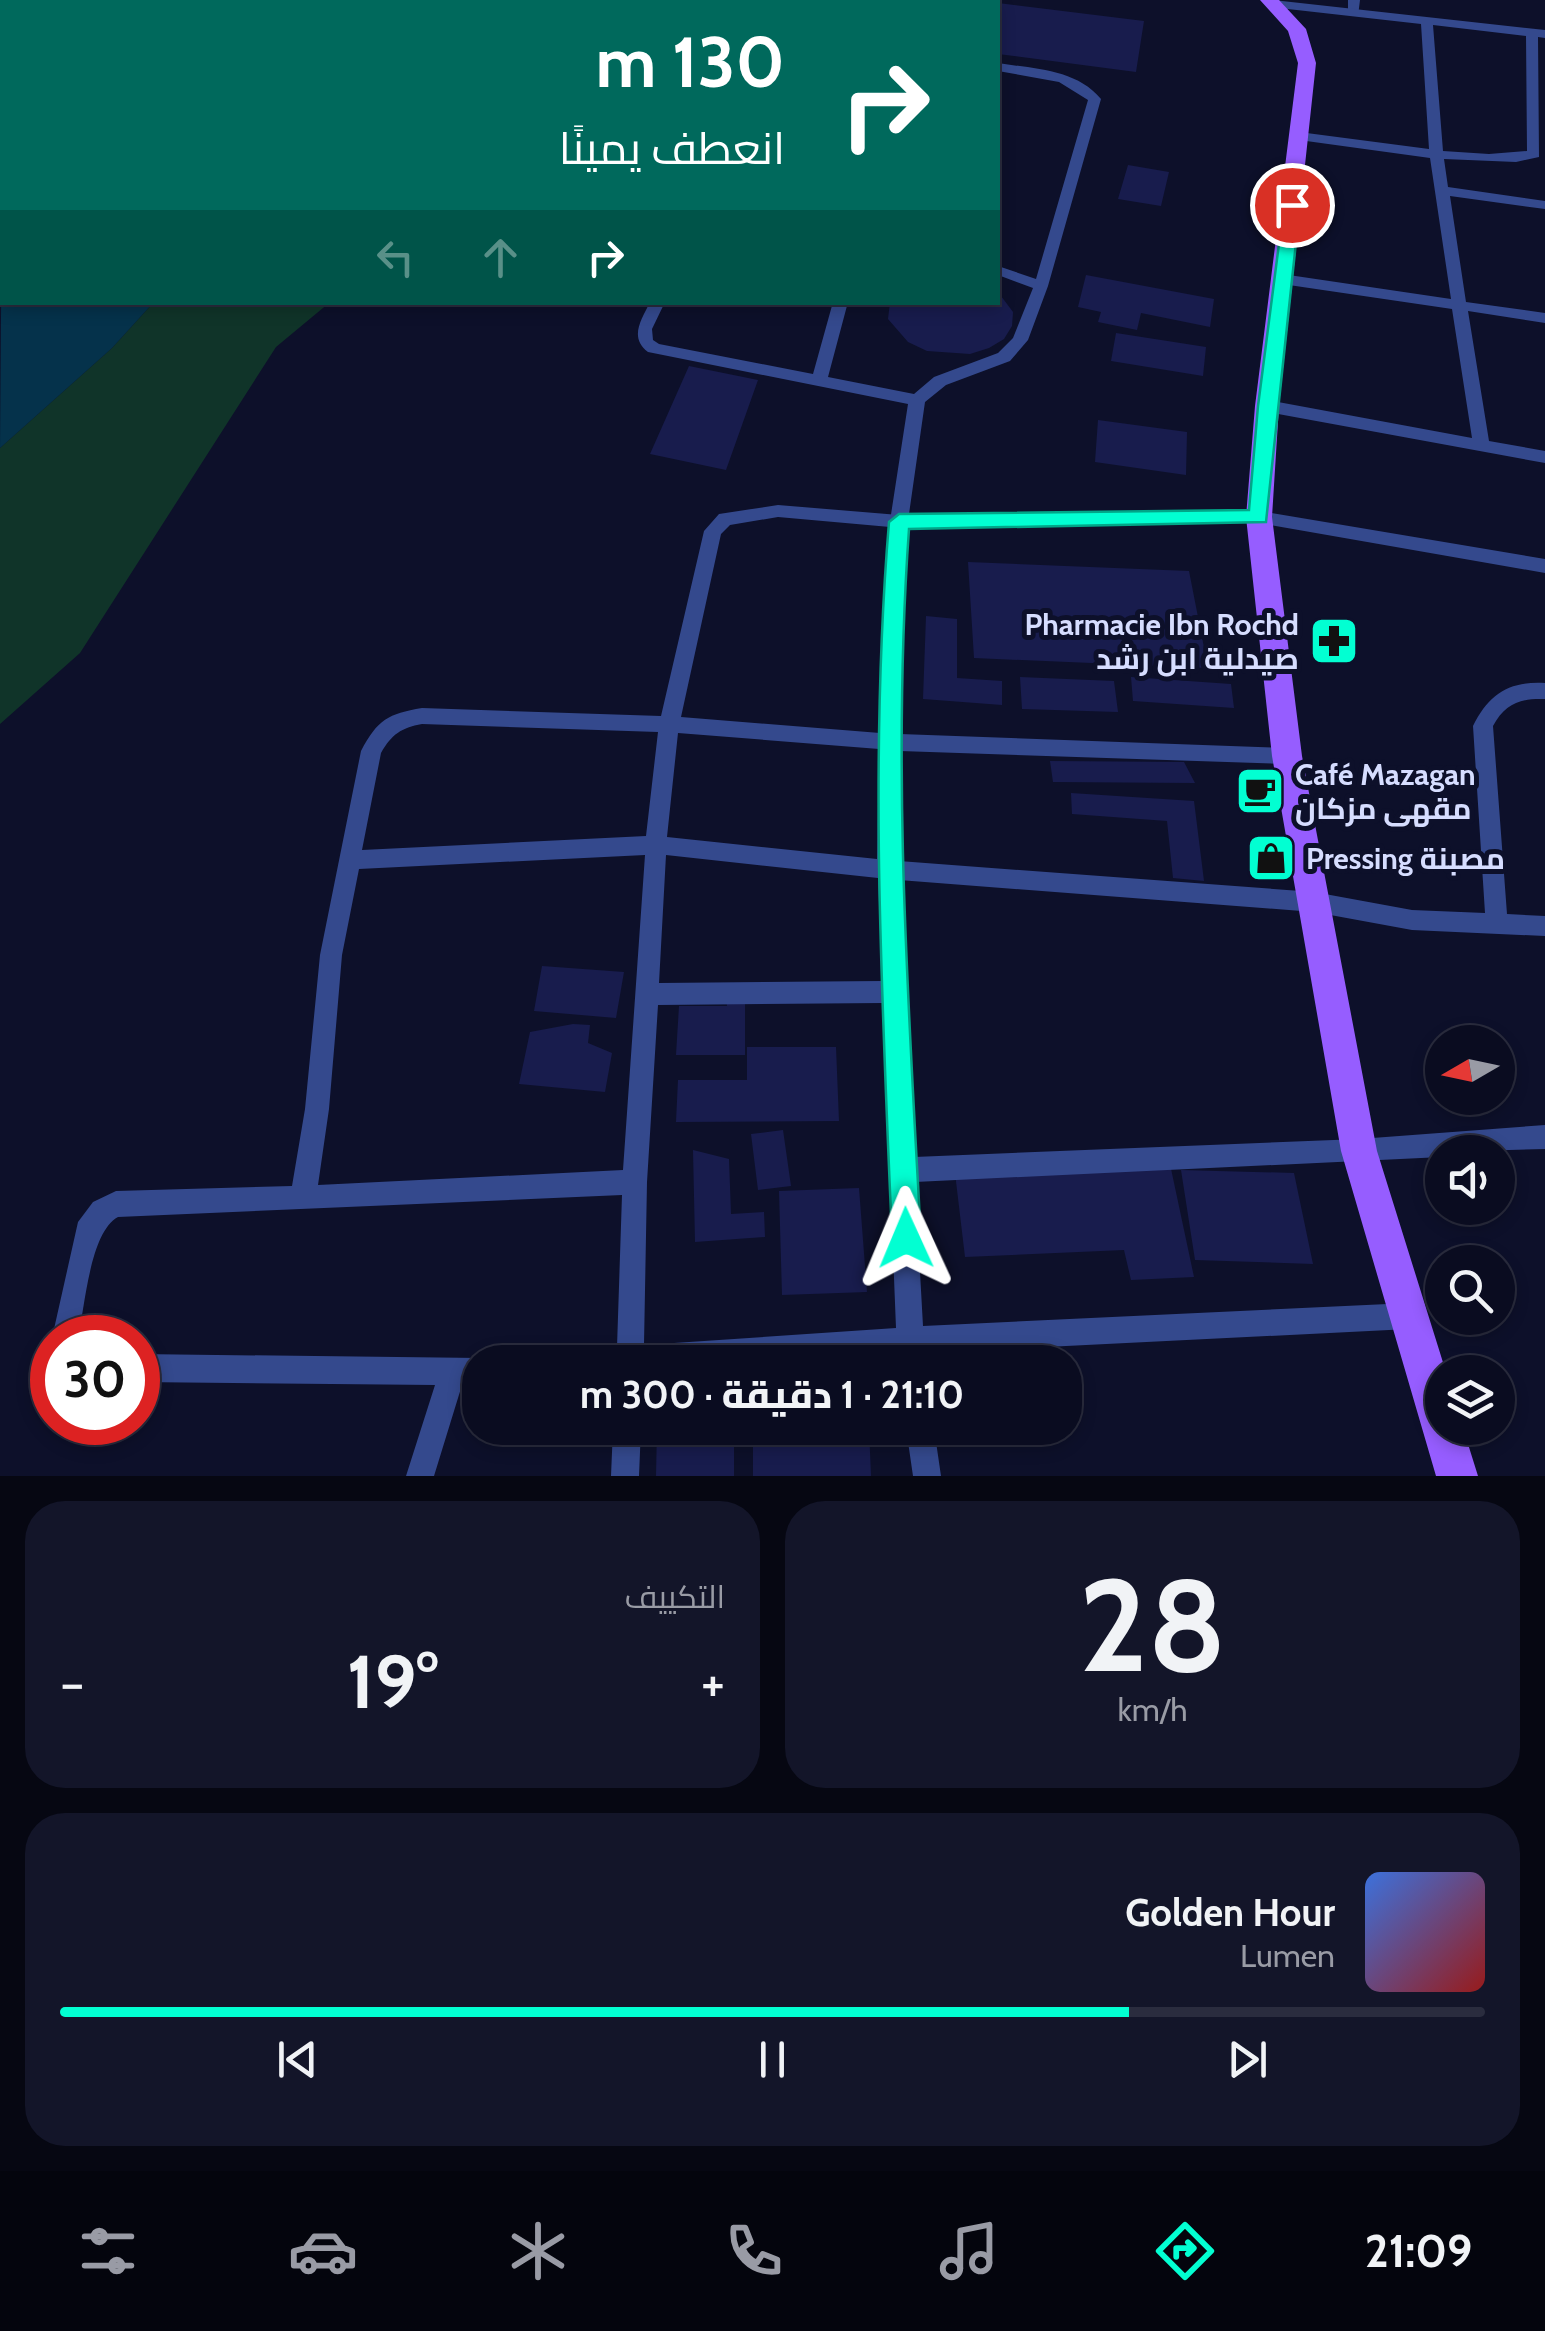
<!DOCTYPE html>
<html lang="ar">
<head>
<meta charset="utf-8">
<style>
  body { margin:0; font-family:Cabin,Cairo,sans-serif; background:#131529; color:#f1f3f6; direction:rtl; height:100vh; display:flex; flex-direction:column; font-size:38px; white-space:nowrap }
  * { box-sizing:border-box; margin:0 }
  p { font-size:32px; color:#999ba5 }
  .icon { flex:none; width:55px; height:55px; fill:none; stroke:currentColor; stroke-width:2; stroke-linecap:round; stroke-linejoin:round }
  .map { position:relative; height:1476px; overflow:hidden; direction:ltr }
  .details { display:flex; flex-direction:column; gap:25px; padding:25px; background:#060712; flex:1 }
  .details>* { flex:none }
  .guide { position:absolute; left:0px; top:0px; width:1000px; height:305px; box-shadow:0 5px 15px #0003,0 0 0 2px #2a2c3e; direction:rtl; background:#00695c; color:#fff; overflow:hidden }
  .needle { width:65px; rotate:261deg }
  .fabs { position:absolute; left:1425px; top:1025px; display:grid; gap:20px }
  .fabs a { display:grid; place-items:center; width:90px; height:90px; border-radius:50%; background:#0a0c20; box-shadow:0 5px 15px #0003,0 0 0 2px #2a2c3e; font-size:50px }
  .speed { position:absolute; left:30px; top:1315px; display:flex; gap:20px; font-size:50px; font-weight:700; text-align:center }
  .speed>* { display:grid; place-content:center; width:130px; height:130px; border-radius:50%; background:#0a0c20; box-shadow:0 5px 15px #0003,0 0 0 2px #2a2c3e; line-height:1 }
  .speed .limit { border:15px solid #d22; background:#fff; color:#111 }
  .pin { position:absolute; display:grid; place-items:center; width:85px; height:85px; color:#fff; margin:-42px; border:5px solid #fff; border-radius:50%; box-shadow:0 2px 10px #0007 }
  .me { position:absolute; width:110px; margin:-55px; rotate:359deg; stroke-linejoin:round; filter:drop-shadow(0 0 8px #0008) }
  .turn { display:flex; align-items:center; gap:35px; height:210px; padding:0 50px; font-size:45px }
  .turn .icon { width:130px; height:130px; stroke-width:2.5 }
  .turn b { display:block; font-size:70px; line-height:85px }
  .lanes { display:flex; align-items:center; height:95px; padding:0 50px; background:#0003; justify-content:center; gap:50px; direction:ltr }
  .lanes .off { opacity:.35 }
  .big { font-size:75px; font-weight:800; line-height:1.1 }
  .details .tile { flex:1; display:flex; flex-direction:column; justify-content:center; gap:15px; min-width:0; padding:0 35px; border-radius:40px; background:#131529 }
  .details .dial { align-items:center; gap:0 }
  .dial b { font-size:130px; line-height:1 }
  .song { display:flex; align-items:center; gap:30px }
  .cover { width:120px; height:120px; border-radius:15px; background:linear-gradient(135deg,hsl(220 70% 55%),hsl(0 70% 35%)) }
  .played { height:10px; border-radius:5px; background:linear-gradient(90deg,#02ffd2 75%,#2a2c3e 75%) }
  .keys { display:flex; justify-content:space-around; direction:ltr }
  .heat { display:flex; justify-content:space-between; align-items:center; font-size:55px; direction:ltr }
  .details .tiles { flex:1; display:grid; gap:25px; grid-template-columns:1fr 1fr }
  .tile:last-child { grid-column:span 2 }
  .trip { position:absolute; left:462px; top:1345px; width:620px; height:100px; border-radius:40px; background:#0a0c20; box-shadow:0 5px 15px #0003,0 0 0 2px #2a2c3e; font-weight:800; line-height:100px; text-align:center; direction:rtl }
  .tab-bar { display:flex; height:160px; justify-content:space-around; align-items:center; background:#04050d; color:#999ba5 }
  .tab-bar .icon { width:70px; height:70px }
  .tab-bar .active { color:#02ffd2 }
  .tab-bar b { font-size:45px; color:#f1f3f6 }
  .map>svg:first-child { display:block }
  .green { fill:#103429 }
  .water { fill:#05324b }
  .building { fill:#181c4d }
  .lines { fill:none; stroke-linecap:round; stroke-linejoin:round }
  .service { fill:#34498d; fill-rule:evenodd }
  .minor { fill:#34498d; fill-rule:evenodd }
  .primary { fill:#965dff; fill-rule:evenodd }
  .route { fill:#02ffd2; stroke:#01a688; stroke-width:2.5 }
  .labels { text-anchor:middle; dominant-baseline:central; stroke-width:10; stroke-linejoin:round; paint-order:stroke }
  .poi-label { font-size:30px; font-weight:bold; fill:#d6ddff; stroke:#0d102a; text-anchor:start }
</style>
</head>
<body>
<div class="map">
<svg width="1545" height="1476" viewBox="0 0 1545 1476">
  <rect width="100%" height="100%" fill="#0d102a"/>
  <path class="green" d="M153,303H329L276,347L80,653L0,724V448L112,348Z"/>
  <path class="water" d="M2,184V302L153,303L112,348L0,448Z"/>
  <path class="building" d="M998,3L1144,21L1136,72L998,54Z
    M1128,165L1169,172L1161,206L1118,199Z
    M1086,275L1214,299L1210,327L1141,313L1137,330L1098,322L1101,312L1078,307Z
    M998,292L1013,312L1012,326L1004,339L989,348L970,354L927,351L908,342L888,319L890,302H998Z
    M1116,333L1206,347L1203,376L1111,361Z
    M689,366L758,380L726,470L650,454Z
    M1098,420L1187,432L1186,475L1095,462Z
    M968,562L1189,571L1208,668L974,658Z
    M926,616L957,619V678L1002,681V705L923,699Z
    M1020,677L1114,681L1118,712L1022,709Z
    M1131,677L1231,684L1234,708L1133,701Z
    M1050,761L1184,762L1195,783L1053,782Z
    M1071,793L1194,801L1204,881L1173,878L1167,821L1072,814Z
    M542,966L624,972L616,1018L534,1011Z
    M726,997H745V1055H676L679,1006H727Z
    M573,1024L590,1025L588,1043L612,1053L605,1092L519,1084L530,1032Z
    M747,1047H836L839,1121L676,1122L678,1080H747Z
    M783,1130L791,1186L758,1190L751,1134Z
    M693,1150L729,1159L731,1214L764,1212L765,1237L695,1242Z
    M1170,1164L1194,1277L1131,1280L1124,1250L965,1257L955,1173Z
    M1181,1170L1294,1173L1313,1264L1195,1260Z
    M859,1188L867,1292L782,1295L779,1191Z
    M657,1428H734V1476H656Z
    M753,1428H869L871,1476H753Z"/>
  <g class="lines">
    <path class="service" d="M1348,0H1360L1358,16L1348,13Z
      M998,63C1034,69 1076,69 1101,99L1048,286L1028,340L1010,361L946,385L925,402L908,521L899,527L890,521L908,404L648,352C629,337 641,321 650,302H665L652,329L653,340L659,344L813,374L833,302H848L828,377L914,394L934,377L998,353L1013,338L1033,288L998,275V266L1036,279L1088,100L1059,82L998,71Z"/>
    <path class="minor" d="M1273,0L1545,30V38L1538,37L1539,157L1516,162L1444,159L1448,187L1545,201V209L1450,196L1466,302L1545,313V323L1468,311L1489,441L1545,451V463L1267,412L1259,406L1267,400L1472,438L1452,309L1282,284L1275,279L1282,274L1451,299L1430,158L1299,140L1292,136L1299,132L1429,149L1421,24L1269,7V1ZM1433,25L1526,36L1527,151L1489,154L1443,151Z
      M778,505L899,515L1259,511L1545,559V573L1259,523L907,527L900,629V734L1287,748L1294,750L1297,756L1294,762L1287,764L900,751L899,861L1314,892L1412,910L1485,913L1473,726C1489,694 1509,681 1545,683V699C1520,698 1505,704 1493,726L1507,914L1545,916V936L1412,930L1314,912L899,880L914,1157L1359,1139L1545,1125V1149L1442,1152V1157L915,1182L923,1326L1409,1303L1418,1307L1422,1316L1418,1325L1409,1329L924,1353V1362H898L897,1354L777,1362H578L581,1352L617,1347L622,1195L118,1217C90,1232 85,1306 78,1338H52V1340V1338L78,1222L93,1202L116,1191L292,1186L305,1109L320,955L361,751C378,719 388,714 422,708L661,716L704,531L719,514ZM778,517L890,527L882,629L880,733L681,717L721,534L730,525ZM422,724L658,732L646,836L362,850L381,753C392,734 401,728 422,724ZM678,733L879,749L877,859L667,837ZM645,855L623,1170L318,1185L329,1109L342,955L359,869ZM666,855L878,878L882,981L659,983ZM883,1003L896,1328L644,1345L647,1182L658,1005Z
      M138,1354L480,1358L490,1362H480V1386L462,1385L434,1476H406L435,1385L138,1382Z
      M613,1428H641L639,1476H611Z
      M906,1428H934L941,1476H913Z"/>
    <path class="primary" d="M1260,0H1279L1306,29L1316,63L1279,406L1272,517L1302,756L1377,1151L1446,1372H1442V1428H1463L1478,1476H1436L1341,1151L1272,756L1246,517L1255,406L1298,63L1288,31Z"/>
  </g>
  <path class="route" d="M1292,200L1300,205L1266,522L909,529C892,766 908,1001 921,1238L917,1249L906,1253L896,1249L892,1238C882,999 869,761 889,522L899,514L1249,510L1258,406L1284,205Z"/>
  <defs>
    <g id="pharmacy-square" transform="scale(2.5)"><rect x="-9" y="-9" width="18" height="18" rx="4" fill="#02ffd2" stroke="#0d102a"/><path d="M-2-6h4v4h4v4h-4v4h-4v-4h-4v-4h4Z" fill="#111"/></g>
    <g id="cafe-square" transform="scale(2.5)"><rect x="-9" y="-9" width="18" height="18" rx="4" fill="#02ffd2" stroke="#0d102a"/><path d="M-5.5-4.5H6V0H3Q3 3.5 0 3.5H-2.5Q-5.5 3.5-5.5 0ZM3-3.2v2h1.7v-2ZM-6 4.5H4V6H-6Z" fill="#111"/></g>
    <g id="shop-square" transform="scale(2.5)"><rect x="-9" y="-9" width="18" height="18" rx="4" fill="#02ffd2" stroke="#0d102a"/><path d="M-5-2.5h2.3a2.7 3.5 0 0 1 5.4 0H5L5.5 6h-11ZM-1.5-2.5h3a1.5 2.3 0 0 0-3 0Z" fill="#111"/></g>
  </defs>
  <g fill-rule="evenodd">
    <use href="#pharmacy-square" x="1334" y="641"/>
    <use href="#cafe-square" x="1260" y="791"/>
    <use href="#shop-square" x="1271" y="858"/>
  </g>
  <g class="labels">
    <g class="poi-label">
      <text x="1299" y="624" text-anchor="end">Pharmacie Ibn Rochd<tspan x="1299" dy="34">صيدلية ابن رشد</tspan></text>
      <text x="1295" y="774">Café Mazagan<tspan x="1295" dy="34">مقهى مزكان</tspan></text>
      <text x="1306" y="858">Pressing مصبنة</text>
    </g>
  </g>
</svg>
<div class="fabs">
<a><svg class="needle" viewBox="-14 -14 28 28"><path d="M0-13l5 13h-10z" fill="#e53935"/><path d="M0 13l5-13h-10z" fill="#999ba5"/></svg></a>
<a><svg class="icon" aria-label="sound" viewBox="0 0 24 24"><path d="M4 9h4l5-4v14l-5-4H4zM17 9q2 3 0 6"/></svg></a>
<a><svg class="icon" aria-label="search" viewBox="0 0 24 24"><circle cx="10" cy="10" r="6"/><path d="M15 15l6 6"/></svg></a>
<a><svg class="icon" aria-label="layers" viewBox="0 0 24 24"><path d="M12 4l9 5-9 5-9-5zM3 14l9 5 9-5"/></svg></a>
</div>
<div class="speed"><div class="limit">30</div></div>
<div class="pin" style="left:1292px;top:205px;background:#d93025"><svg class="icon" aria-label="arrive" viewBox="0 0 24 24"><path d="M6 21V4h12l-3 4 3 4H6"/></svg></div>
<svg class="me" style="left:906px;top:1238px" viewBox="-20 -20 40 40"><path d="M0-17L14 15 0 8-14 15z" fill="#02ffd2" stroke="#fff" stroke-width="4"/></svg>
<div class="trip">21:10 · 1 دقيقة · 300 m</div>
<div class="guide">
<div class="turn"><svg class="icon" aria-label="right" viewBox="0 0 24 24"><path d="M7 20v-9h11M14 6l5 5-5 5"/></svg><div><b>130 m</b>انعطف يمينًا</div></div>
<div class="lanes"><svg class="icon off" aria-label="left" viewBox="0 0 24 24"><path d="M17 20v-9H6M10 6l-5 5 5 5"/></svg><svg class="icon off" aria-label="ahead" viewBox="0 0 24 24"><path d="M12 20V5M6 11l6-6 6 6"/></svg><svg class="icon" aria-label="right" viewBox="0 0 24 24"><path d="M7 20v-9h11M14 6l5 5-5 5"/></svg></div>
</div>
</div>
<section class="details">
<div class="tiles">
<div class="tile dial"><b>28</b><p>km/h</p></div>
<div class="tile"><p>التكييف</p>
<div class="heat"><a>−</a><b class="big">19°</b><a>+</a></div>
</div>
<div class="tile">
<div class="song"><i class="cover"></i><div><b>Golden Hour</b><p>Lumen</p></div></div>
<div class="played"></div>
<div class="keys"><svg class="icon" aria-label="previous" viewBox="0 0 24 24"><path d="M18 5L8 12l10 7zM5 5v14"/></svg><svg class="icon" aria-label="pause" viewBox="0 0 24 24"><path d="M8 5v14M16 5v14"/></svg><svg class="icon" aria-label="next" viewBox="0 0 24 24"><path d="M6 5l10 7-10 7zM19 5v14"/></svg></div>
</div>
</div>
</section>
<nav class="tab-bar">
<b>21:09</b>
<svg class="icon active" aria-label="directions" viewBox="0 0 24 24"><path d="M12 3l9 9-9 9-9-9zM9 14v-3h6M13 9l2 2-2 2"/></svg>
<svg class="icon" aria-label="music" viewBox="0 0 24 24"><path d="M9 18V5l10-2v13"/><circle cx="6" cy="18" r="3"/><circle cx="16" cy="16" r="3"/></svg>
<svg class="icon" aria-label="phone" viewBox="0 0 24 24"><path d="M5 4h4l2 5-3 2q2 4 5 5l2-3 5 2v4C11 20 4 13 5 4z"/></svg>
<svg class="icon" aria-label="climate" viewBox="0 0 24 24"><path d="M12 3v18M4 7l16 10M4 17L20 7"/></svg>
<svg class="icon" aria-label="car" viewBox="0 0 24 24"><path d="M5 17H2v-5l4-1 3-4h7l3 4 3 1v5h-3M9 17h6M6 11h13"/><circle cx="7" cy="17" r="2"/><circle cx="17" cy="17" r="2"/></svg>
<svg class="icon" aria-label="filters" viewBox="0 0 24 24"><path d="M4 7h16M4 17h16"/><circle cx="9" cy="7" r="2"/><circle cx="15" cy="17" r="2"/></svg>
</nav>
</body>
</html>
